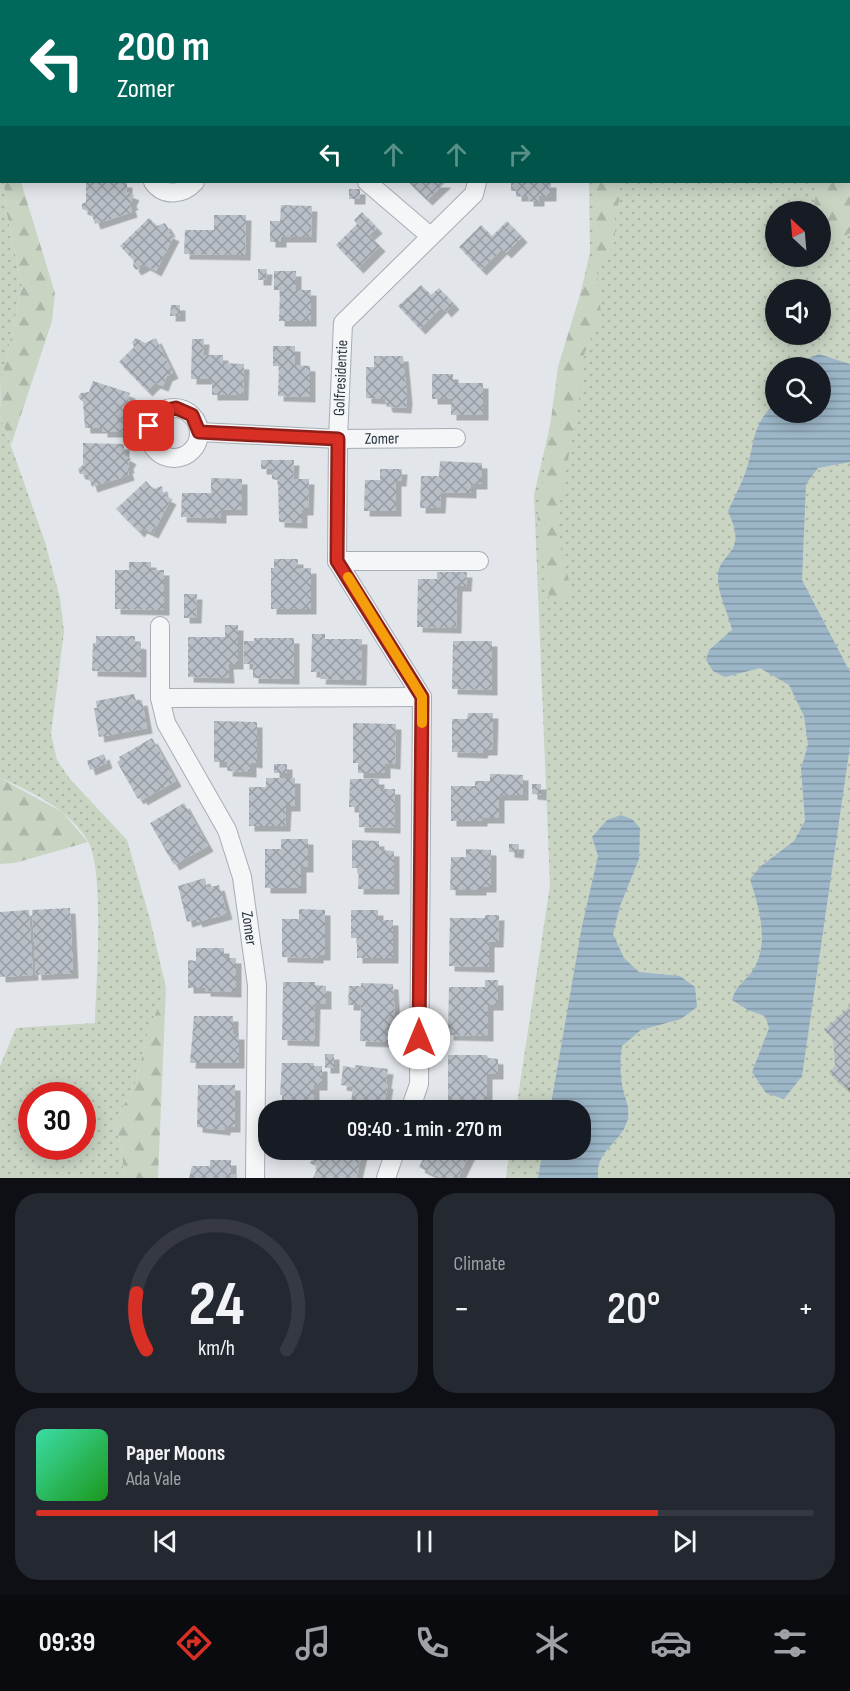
<!DOCTYPE html>
<html lang="en">
<head>
<meta charset="utf-8">
<style>
  body { margin:0; font-family:"Sofia Sans Condensed",sans-serif; background:#242831; color:#f1f3f6; height:100vh; display:flex; flex-direction:column; font-size:22px; white-space:nowrap }
  * { box-sizing:border-box; margin:0 }
  p { font-size:20px; color:#9ea1a6 }
  .icon { flex:none; width:33px; height:33px; fill:none; stroke:currentColor; stroke-width:2; stroke-linecap:round; stroke-linejoin:round }
  .map { position:relative; height:1178px; overflow:hidden }
  .panel { display:flex; flex-direction:column; gap:15px; padding:15px; background:#0d0f14; flex:1 }
  .panel>* { flex:none }
  .guide { position:absolute; left:0px; top:0px; width:850px; height:183px; box-shadow:0 3px 15px #0003; background:#00695c; color:#fff; overflow:hidden }
  .needle { width:39px; rotate:334deg }
  .tools { position:absolute; left:765px; top:201px; display:grid; gap:12px }
  .tools a { display:grid; place-items:center; width:66px; height:66px; border-radius:50%; background:#171b24; box-shadow:0 3px 15px #0003; font-size:30px }
  .speed { position:absolute; left:18px; top:1082px; display:flex; gap:12px; font-size:30px; font-weight:700; text-align:center }
  .speed>* { display:grid; place-content:center; width:78px; height:78px; border-radius:50%; background:#171b24; box-shadow:0 3px 15px #0003; line-height:1 }
  .speed .limit { border:9px solid #d22; background:#fff; color:#111 }
  .pin { position:absolute; display:grid; place-items:center; width:51px; height:51px; color:#fff; margin:-26px; border-radius:12px; box-shadow:0 3px 9px #0006 }
  .me { position:absolute; width:66px; margin:-33px; rotate:0deg; stroke-linejoin:round; filter:drop-shadow(0 0 4px #0008) }
  .turn { display:flex; align-items:center; gap:21px; height:126px; padding:0 18px; font-size:27px }
  .turn .icon { width:78px; height:78px; stroke-width:2.5 }
  .turn b { display:block; font-size:42px; line-height:51px }
  .lanes { display:flex; align-items:center; height:57px; padding:0 18px; background:#0003; justify-content:center; gap:30px; direction:ltr }
  .lanes .off { opacity:.35 }
  .big { font-size:45px; font-weight:600; line-height:1.1 }
  .panel .card { flex:1; display:flex; flex-direction:column; justify-content:center; gap:9px; min-width:0; padding:0 21px; border-radius:24px; background:#242831 }
  .panel .dial { align-items:center; gap:0 }
  .dial svg { height:156px; overflow:visible; fill:none; stroke:#363941; stroke-width:7; stroke-linecap:round; text-anchor:middle }
  .dial text { fill:#f1f3f6; stroke:none }
  .song { display:flex; align-items:center; gap:18px }
  .cover { width:72px; height:72px; border-radius:9px; background:linear-gradient(135deg,hsl(160 70% 55%),hsl(120 70% 35%)) }
  .played { height:6px; border-radius:3px; background:linear-gradient(90deg,#d93025 80%,#363941 80%) }
  .keys { display:flex; justify-content:space-around; direction:ltr }
  .heat { display:flex; justify-content:space-between; align-items:center; font-size:33px; direction:ltr }
  .panel .tiles { flex:1; display:grid; gap:15px; grid-template-columns:1fr 1fr }
  .card:last-child { grid-column:span 2 }
  .trip { position:absolute; left:258px; top:1100px; width:333px; height:60px; border-radius:24px; background:#171b24; box-shadow:0 3px 15px #0003; font-weight:600; line-height:60px; text-align:center }
  .tab-bar { display:flex; height:96px; justify-content:space-around; align-items:center; background:#090b0e; color:#9ea1a6 }
  .tab-bar .icon { width:42px; height:42px }
  .tab-bar .on { color:#d93025 }
  .tab-bar b { font-size:27px; color:#f1f3f6 }
  .map>svg:first-child { display:block }
  .grass { fill:url(#grass-dots); fill-rule:evenodd }
  .forest { fill:url(#forest-firs) }
  .water { fill:url(#water-rules) }
  .building { fill:url(#building-cross-hatch); filter:url(#shadow) }
  .lines { fill:none; stroke-linecap:round; stroke-linejoin:round }
  .street-casing { stroke:#a7adb4; stroke-width:20 }
  .street { stroke:#f4f6f8; stroke-width:18 }
  .route-casing { stroke:#8d1f18; stroke-width:15 }
  .route { stroke:#d93025; stroke-width:10 }
  .slow { stroke:#f59e0b; stroke-width:10 }
  .labels { text-anchor:middle; dominant-baseline:central; stroke-width:4.5; stroke-linejoin:round; paint-order:stroke }
  .street-label { font-size:16px; fill:#2a3542; stroke:#f1f4f7 }
</style>
</head>
<body>
<div class="map">
<svg width="850" height="1178" viewBox="0 0 850 1178">
  <defs>
    <pattern id="grass-dots" width="8" height="8" patternUnits="userSpaceOnUse" patternTransform="scale(1.5)"><rect width="8" height="8" fill="#c9d4c3"/><path d="M2 2h.1M6 6h.1" fill="none" stroke="#adb7a9" stroke-width="1.8" stroke-linecap="round"/></pattern>
    <pattern id="forest-firs" width="22" height="20" patternUnits="userSpaceOnUse" patternTransform="scale(1.5)"><rect width="22" height="20" fill="#c9d4c3"/><path d="M5 1l3.5 6h-7zM16 11l3.5 6h-7z" fill="#adb7a9"/></pattern>
    <pattern id="water-rules" width="6" height="5" patternUnits="userSpaceOnUse" patternTransform="scale(1.5)"><rect width="6" height="5" fill="#9db7c9"/><path d="M0 2.5h6" fill="none" stroke="#8096a5"/></pattern>
    <pattern id="building-cross-hatch" width="8" height="8" patternUnits="userSpaceOnUse" patternTransform="scale(1.5)"><rect width="8" height="8" fill="#b9bfc7"/><path d="M0 0l8 8M0 8l8-8" fill="none" stroke="#979ca3"/></pattern>
    <filter id="shadow"><feDropShadow dx="5.5" dy="5.5" stdDeviation="0" flood-color="#0004"/></filter>
  </defs>
  <rect width="100%" height="100%" fill="#e2e6ea"/>
  <path class="grass" d="M0,0L30,1L2,2V182H4L6,209L22,286L1,382L0,403Z
    M589,0H850V1178H506L510,1149H580V1110H516L550,885L534,495L590,252L589,182H849V2ZM776,212H820V256H776ZM776,290H820V334H776ZM776,368H820V412H776Z
    M0,415L45,542L60,598L64,632L51,734L57,760L70,779L127,840L150,919L166,988L149,1029L135,1084L114,1124L122,1149L124,1178H0V1066L16,1028L95,1023C96,984 105,872 88,841C70,810 31,791 0,778ZM32,1095H82V1146H32Z"/>
  <path class="forest" d="M819,0H850V233L831,244L821,245L820,212L814,211L816,182H849V2Z
    M4,182H21L55,293L52,321L11,445L0,415L1,382L22,286L6,209Z
    M596,182H616L620,197L615,218V241L597,272L601,315L582,359L579,400L557,518L561,550L573,596L550,601L537,524L558,367L594,249Z
    M0,778L62,812L88,842L15,863L0,864Z
    M166,988L158,1178H124L122,1149L114,1124L135,1084L149,1029Z"/>
  <path class="water" d="M819,354L850,364V462L818,468L806,484L802,580L850,672V746L802,1076L784,1099L766,1093L752,1072L769,1028L765,1016L748,1010L732,1000C736,985 745,982 753,970C770,943 759,908 750,879L761,866L794,841L805,821L801,768L808,745L804,716L789,685L760,668L725,677L713,671L706,660L709,650L732,630C728,611 717,594 718,575C718,562 732,554 735,543C737,532 732,521 728,511C734,498 741,485 746,471C756,441 750,428 775,403L776,412H820V368L798,367L800,362Z
    M621,815L632,819L640,828L639,859L620,906L613,934L624,958L639,972L680,976L695,987L697,1007L681,1019L641,1030L622,1046C620,1059 620,1071 622,1084C623,1093 630,1107 628,1117C624,1143 595,1148 598,1178H538L543,1149H580V1110H550L582,926L598,856L592,837L607,820Z"/>
  <path class="building" d="M86,182H127V192L134,195L131,201L133,205H130L132,212L95,224L91,212L82,209V204L86,202Z
    M408,182H446L427,200Z
    M511,182H551V196H539V201H528V196H516V191H511Z
    M349,189H360V199H349Z
    M281,205L312,206L311,237H281V242H270V221H280Z
    M362,212L377,228L369,235L380,246L358,268L336,245L357,224L354,220Z
    M214,215H246L245,255L184,254L185,230H214Z
    M149,218L157,226L165,223L170,231L168,233L174,236L156,271L145,265L136,270L133,266L134,261L120,246Z
    M507,221L522,237L506,253L502,249L481,270L459,247L481,225L492,236Z
    M258,269H267L266,280H258Z
    M274,271H296V290H311V321H279L280,290H274Z
    M421,285L431,295L439,288L454,304L446,312L442,307L420,329L398,306Z
    M171,305H180V316H170Z
    M136,338L145,343L156,338L173,373L167,376L163,386L155,383L147,391L119,362L134,347L132,342Z
    M192,339H204L203,355H223V363L244,364L243,395H212V379H191Z
    M273,346H295V365L310,366V397L278,396L279,366H273Z
    M374,356H403L407,398L406,408L387,407L385,399L366,398V367H374Z
    M432,374H453V383H483V415H451V399H432Z
    M93,381L130,393L128,399L132,410L124,413V432H102V428H85L83,402L78,397L81,393L89,392Z
    M83,443L124,444V455L131,459L128,464L129,468H127L129,475L92,487L88,475L80,474L78,469L83,465Z
    M261,460H294L293,479H309L308,510H302V523L279,522L278,480L272,479V469H261Z
    M440,461L482,463V484H471V493L441,492L440,508H420L421,476H439Z
    M380,469H402L401,481H396V511H364L365,480H380Z
    M211,478L242,479V510H221V518L181,517L182,493H211Z
    M146,481L153,489L162,486L163,492L167,494L165,496L171,499L153,533L142,528L139,532L116,509Z
    M274,559H298V569L311,568V609H271V568H274Z
    M129,562H151V570H164V610L115,609V570H129Z
    M437,572H467L466,586H457L456,628L417,627L418,579H437Z
    M184,594H197L196,618H184Z
    M225,625H238V664H228L229,678L188,677V637H225Z
    M312,634H325V639H362L361,680L320,679L321,672H311Z
    M96,636H135V643L141,644V672L92,671L93,643H96Z
    M254,638H294V679L253,678V664H244V641H254Z
    M453,641H492V690L452,689Z
    M134,694L136,701L142,700L147,728L99,737L94,708H97L96,701Z
    M468,713H493L492,750H483L482,753L452,752V719H467Z
    M214,721L257,722V763L251,762V772L227,771L228,762H214Z
    M353,723L396,724L395,764L385,763V773H358V763H353Z
    M152,738L176,781L142,800L141,797L138,799L117,762L120,760L119,757Z
    M104,754L107,763L90,770L87,761Z
    M274,764H287V773H274Z
    M490,774L523,775V795H499V818H482V821H451V786H475V781H490Z
    M266,778H295V806H286L285,826H249V787H266Z
    M350,779H379V789H395V828L359,827V807H349Z
    M532,784H541V795L532,794Z
    M184,803L208,846L174,865L150,823Z
    M281,839H308V867H301V888H265V849H281Z
    M352,840L379,841V850L394,851V889H358L359,868H352Z
    M509,844H519L518,853L509,852Z
    M466,849L491,850V887H481V890H450L451,857H466Z
    M205,878L207,888L219,885L227,914L197,922L196,919L187,922L178,886Z
    M70,908L73,973L36,975L32,910Z
    M299,909L325,910V955H318V958L282,957V919H299Z
    M29,910L33,975L0,977V912Z
    M351,910H378V920H393V958H357V938H351Z
    M485,915H499L498,942H489V967L449,966L450,918H485Z
    M196,948H224V958H236V992L205,991V988H188V960L196,961Z
    M485,980H498V1005H488V1036L448,1035L449,987H485Z
    M283,982H315V985L326,986V1004H315L314,1041L282,1040Z
    M361,983L393,984L395,1019H393L392,1042L360,1041L361,1005H348L349,986H361Z
    M850,1006V1086L847,1089L829,1073L835,1066L833,1039L824,1030Z
    M194,1016H233V1034H239V1063H190Z
    M325,1054H334V1068H325Z
    M448,1055H487L488,1058L498,1059V1074H487V1104H448Z
    M282,1063H314V1066H322V1085H314V1110H282V1095H280Z
    M355,1065L388,1069L386,1083L388,1084L383,1110H350L353,1087L341,1085L343,1066L355,1068Z
    M198,1085H235V1127H225V1130L197,1127Z
    M317,1149H363L356,1178H313L318,1167L310,1163Z
    M428,1149H472L458,1178H441L419,1167Z
    M210,1160H231V1174H237V1178H189L192,1166H210Z"/>
  <g class="lines">
    <g class="street-casing">
      <g id="street">
        <path d="M487,2V0"/>
        <path d="M153,182C164,197 183,195 195,182"/>
        <path d="M367,182L430,236"/>
        <circle cx="174" cy="433" r="25"/>
        <path id="s1" d="M199,432L338,439L456,438"/>
        <path d="M337,561H479"/>
        <path id="s2" d="M160,626V698L166,723L227,830L242,877L257,985L255,1178"/>
        <path d="M160,698L422,697"/>
        <path id="s3" d="M410,1110L419,1084L422,697L337,561L338,439L343,323L474,194L477,182"/>
        <path d="M386,1178L396,1149"/>
      </g>
    </g>
    <use href="#street" class="street"/>
  </g>
  <g class="lines">
    <g class="route-casing">
      <path id="route" d="M149,426L159,412L176,408L192,415L199,432L338,439L337,561L422,697L419,1038"/>
    </g>
    <use href="#route" class="route"/>
    <path class="slow" d="M348,577L422,697V723"/>
  </g>
  <g class="labels">
    <g class="street-label">
      <text stroke="none"><textPath href="#s3" startOffset="758">Golfresidentie</textPath></text>
      <text stroke="none"><textPath href="#s1" startOffset="183">Zomer</textPath></text>
      <text stroke="none"><textPath href="#s2" startOffset="322">Zomer</textPath></text>
    </g>
  </g>
</svg>
<div class="tools">
<a><svg class="needle" viewBox="-14 -14 28 28"><path d="M0-13l5 13h-10z" fill="#e53935"/><path d="M0 13l5-13h-10z" fill="#9ea1a6"/></svg></a>
<a><svg class="icon" aria-label="sound" viewBox="0 0 24 24"><path d="M4 9h4l5-4v14l-5-4H4zM17 9q2 3 0 6"/></svg></a>
<a><svg class="icon" aria-label="search" viewBox="0 0 24 24"><circle cx="10" cy="10" r="6"/><path d="M15 15l6 6"/></svg></a>
</div>
<div class="speed"><div class="limit">30</div></div>
<div class="pin" style="left:149px;top:426px;background:#d93025"><svg class="icon" aria-label="arrive" viewBox="0 0 24 24"><path d="M6 21V4h12l-3 4 3 4H6"/></svg></div>
<svg class="me" style="left:419px;top:1038px" viewBox="-20 -20 40 40"><circle r="19" fill="#fff"/><path d="M0-13L10 11 0 6-10 11z" fill="#d93025"/></svg>
<div class="trip">09:40 · 1 min · 270 m</div>
<div class="guide">
<div class="turn"><svg class="icon" aria-label="left" viewBox="0 0 24 24"><path d="M17 20v-9H6M10 6l-5 5 5 5"/></svg><div><b>200 m</b>Zomer</div></div>
<div class="lanes"><svg class="icon" aria-label="left" viewBox="0 0 24 24"><path d="M17 20v-9H6M10 6l-5 5 5 5"/></svg><svg class="icon off" aria-label="ahead" viewBox="0 0 24 24"><path d="M12 20V5M6 11l6-6 6 6"/></svg><svg class="icon off" aria-label="ahead" viewBox="0 0 24 24"><path d="M12 20V5M6 11l6-6 6 6"/></svg><svg class="icon off" aria-label="right" viewBox="0 0 24 24"><path d="M7 20v-9h11M14 6l5 5-5 5"/></svg></div>
</div>
</div>
<section class="panel">
<div class="tiles">
<div class="card dial"><svg viewBox="0 0 100 80">
<path d="M14 69A42 42 0 1 1 86 69"/>
<path d="M14 69A42 42 0 0 1 9 40" stroke="#d93025"/>
<text x="50" y="56" font-size="32" font-weight="700">24</text>
<text x="50" y="72" font-size="11">km/h</text>
</svg></div>
<div class="card"><p>Climate</p>
<div class="heat"><a>−</a><b class="big">20°</b><a>+</a></div>
</div>
<div class="card">
<div class="song"><i class="cover"></i><div><b>Paper Moons</b><p>Ada Vale</p></div></div>
<div class="played"></div>
<div class="keys"><svg class="icon" aria-label="previous" viewBox="0 0 24 24"><path d="M18 5L8 12l10 7zM5 5v14"/></svg><svg class="icon" aria-label="pause" viewBox="0 0 24 24"><path d="M8 5v14M16 5v14"/></svg><svg class="icon" aria-label="next" viewBox="0 0 24 24"><path d="M6 5l10 7-10 7zM19 5v14"/></svg></div>
</div>
</div>
</section>
<nav class="tab-bar">
<b>09:39</b>
<svg class="icon on" aria-label="directions" viewBox="0 0 24 24"><path d="M12 3l9 9-9 9-9-9zM9 14v-3h6M13 9l2 2-2 2"/></svg>
<svg class="icon" aria-label="music" viewBox="0 0 24 24"><path d="M9 18V5l10-2v13"/><circle cx="6" cy="18" r="3"/><circle cx="16" cy="16" r="3"/></svg>
<svg class="icon" aria-label="phone" viewBox="0 0 24 24"><path d="M5 4h4l2 5-3 2q2 4 5 5l2-3 5 2v4C11 20 4 13 5 4z"/></svg>
<svg class="icon" aria-label="climate" viewBox="0 0 24 24"><path d="M12 3v18M4 7l16 10M4 17L20 7"/></svg>
<svg class="icon" aria-label="car" viewBox="0 0 24 24"><path d="M5 17H2v-5l4-1 3-4h7l3 4 3 1v5h-3M9 17h6M6 11h13"/><circle cx="7" cy="17" r="2"/><circle cx="17" cy="17" r="2"/></svg>
<svg class="icon" aria-label="filters" viewBox="0 0 24 24"><path d="M4 7h16M4 17h16"/><circle cx="9" cy="7" r="2"/><circle cx="15" cy="17" r="2"/></svg>
</nav>
</body>
</html>
